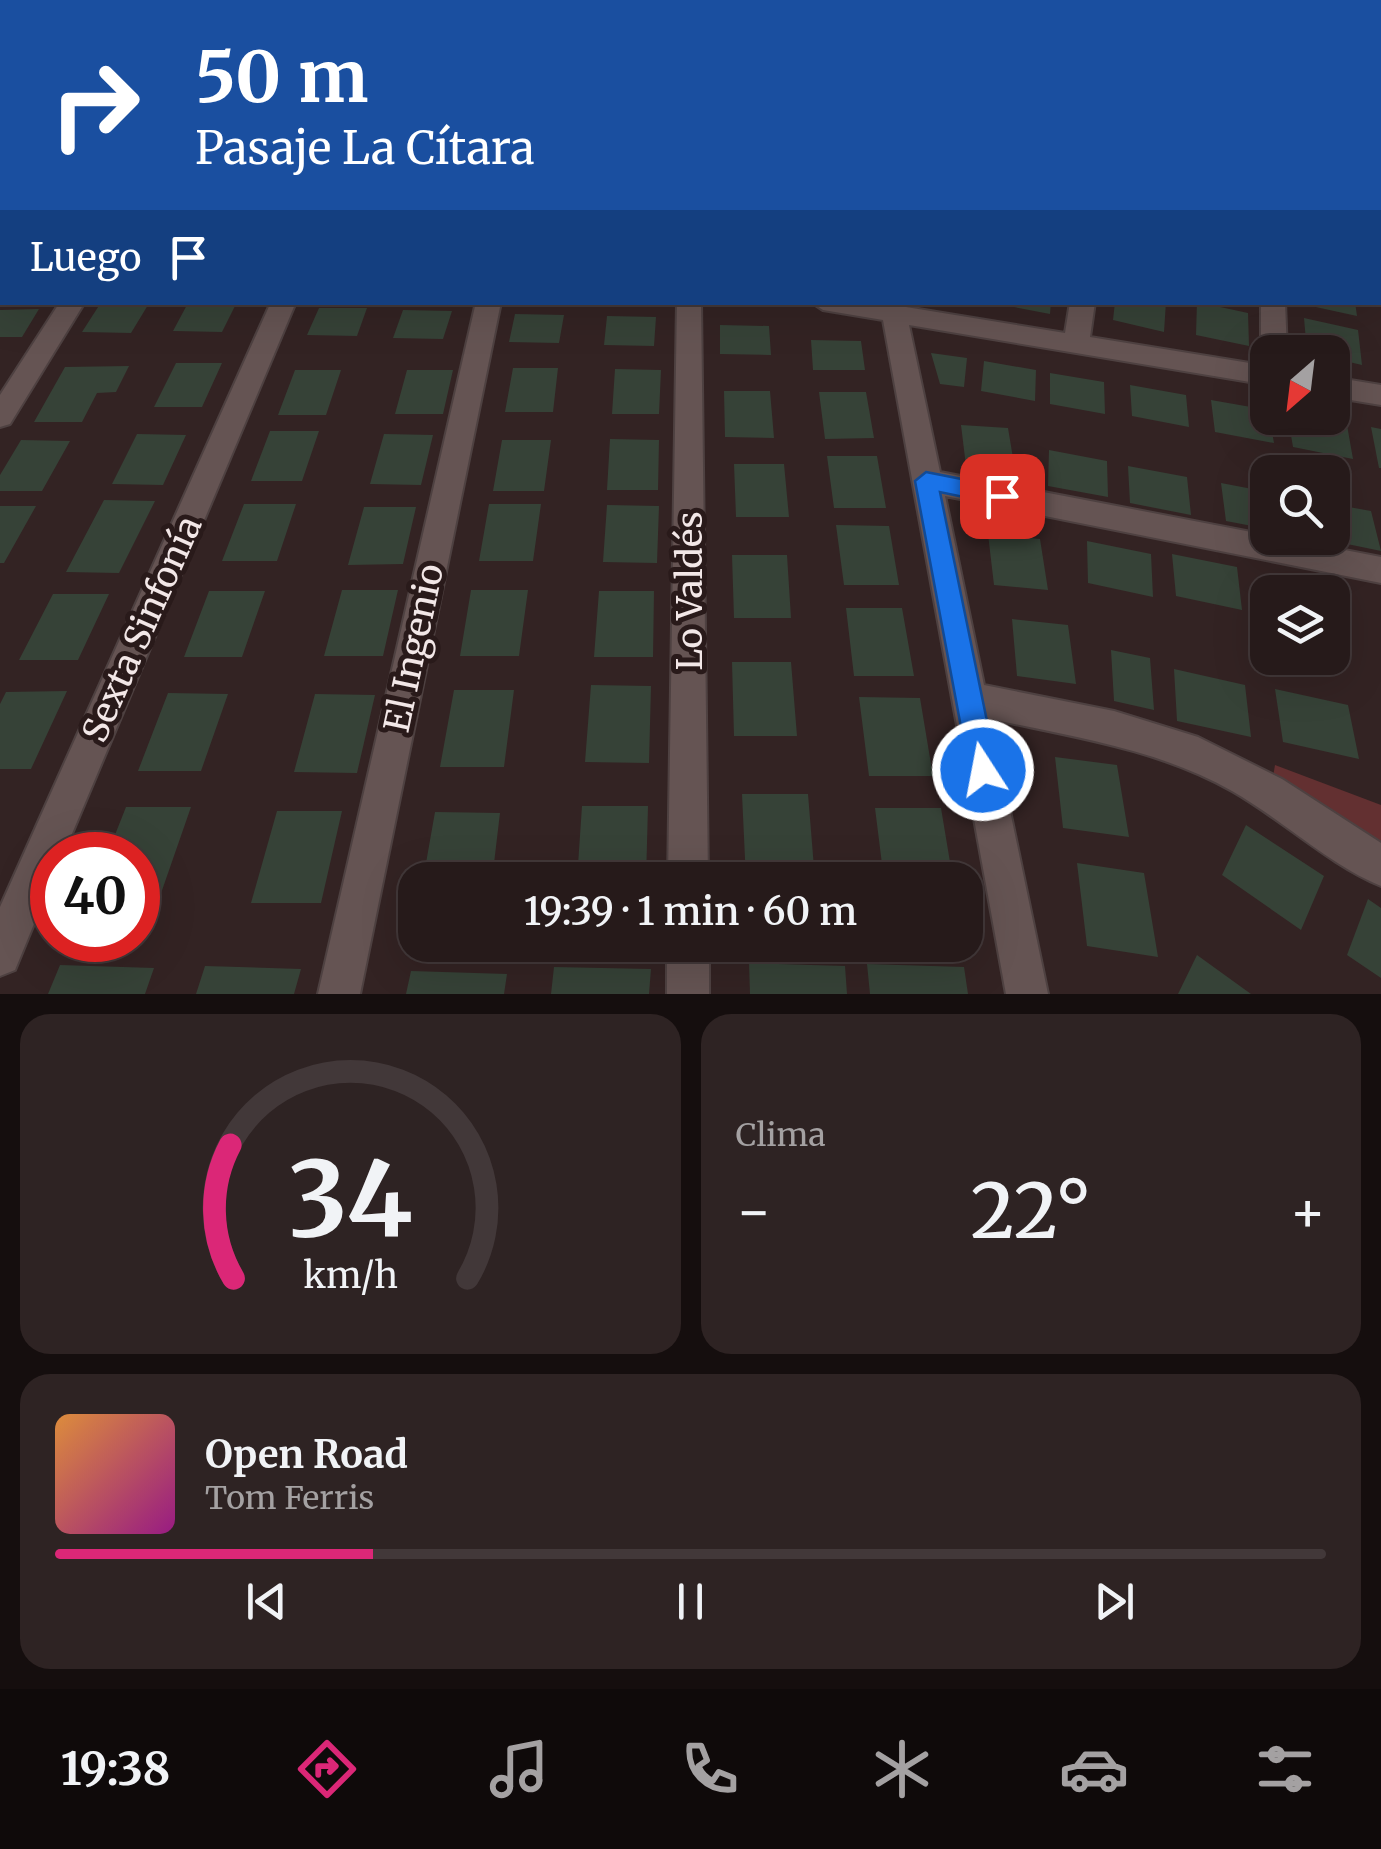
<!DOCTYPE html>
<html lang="es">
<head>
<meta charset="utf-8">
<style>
  body { margin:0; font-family:Merriweather,serif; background:#2e2323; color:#f1f3f6; height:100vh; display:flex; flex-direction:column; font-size:38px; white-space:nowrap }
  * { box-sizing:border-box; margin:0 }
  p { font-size:32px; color:#a4a1a2 }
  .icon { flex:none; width:55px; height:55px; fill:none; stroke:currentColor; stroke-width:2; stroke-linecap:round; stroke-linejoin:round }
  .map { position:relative; height:994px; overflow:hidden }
  .panel { display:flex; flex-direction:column; gap:20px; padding:20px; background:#150e0e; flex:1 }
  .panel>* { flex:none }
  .guide { position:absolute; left:0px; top:0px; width:1382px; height:305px; box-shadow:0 10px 40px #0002,0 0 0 2px #423839; background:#1a4fa0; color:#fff; overflow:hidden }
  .needle { width:65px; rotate:208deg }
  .fabs { position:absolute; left:1250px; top:335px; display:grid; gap:20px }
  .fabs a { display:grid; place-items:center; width:100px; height:100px; border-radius:20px; background:#261a1a; box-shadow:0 10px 40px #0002,0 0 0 2px #423839; font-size:50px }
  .speed { position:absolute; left:30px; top:832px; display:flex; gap:20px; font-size:50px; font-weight:700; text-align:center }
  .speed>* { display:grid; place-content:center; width:130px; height:130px; border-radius:50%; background:#261a1a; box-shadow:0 10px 40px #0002,0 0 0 2px #423839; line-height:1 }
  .speed .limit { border:15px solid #d22; background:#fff; color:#111 }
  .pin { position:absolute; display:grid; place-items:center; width:85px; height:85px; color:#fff; margin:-42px; border-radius:20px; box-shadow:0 5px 15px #0006 }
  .me { position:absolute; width:110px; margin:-55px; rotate:349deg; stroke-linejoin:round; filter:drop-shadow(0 0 8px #0008) }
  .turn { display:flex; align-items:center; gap:35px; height:210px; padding:0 30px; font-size:45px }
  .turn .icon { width:130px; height:130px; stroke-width:2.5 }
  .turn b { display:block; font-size:70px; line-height:85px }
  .then { display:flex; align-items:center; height:95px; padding:0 30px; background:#0003; gap:20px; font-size:38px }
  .big { font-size:75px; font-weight:600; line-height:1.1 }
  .panel .widget { flex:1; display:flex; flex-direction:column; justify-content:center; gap:15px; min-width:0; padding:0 35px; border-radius:30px; background:#2e2323 }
  .panel .dial { align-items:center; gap:0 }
  .dial svg { height:260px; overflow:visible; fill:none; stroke:#423839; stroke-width:7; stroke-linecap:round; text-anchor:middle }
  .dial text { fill:#f1f3f6; stroke:none }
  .song { display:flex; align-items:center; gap:30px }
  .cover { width:120px; height:120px; border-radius:15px; background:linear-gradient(135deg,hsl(30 70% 55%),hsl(310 70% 35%)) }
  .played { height:10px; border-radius:5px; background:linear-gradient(90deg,#db2777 25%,#423839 25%) }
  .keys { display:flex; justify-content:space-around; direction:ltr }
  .heat { display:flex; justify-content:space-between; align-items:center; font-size:55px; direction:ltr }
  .panel .tiles { flex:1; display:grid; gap:20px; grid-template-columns:1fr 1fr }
  .widget:last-child { grid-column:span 2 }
  .trip { position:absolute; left:398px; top:862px; width:585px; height:100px; border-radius:30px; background:#261a1a; box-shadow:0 10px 40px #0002,0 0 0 2px #423839; font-weight:600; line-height:100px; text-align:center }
  .dock { display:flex; height:160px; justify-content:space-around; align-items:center; background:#0f0a0a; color:#a4a1a2 }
  .dock .icon { width:70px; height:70px }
  .dock .on { color:#db2777 }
  .dock b { font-size:45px; color:#f1f3f6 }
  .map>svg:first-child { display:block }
  .green { fill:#633031 }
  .water { fill:#8a4d4d }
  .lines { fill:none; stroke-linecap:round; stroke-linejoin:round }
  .canal { fill:#8a4d4d; fill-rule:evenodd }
  .building { fill:#364237 }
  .minor-casing { stroke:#4e4141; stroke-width:4 }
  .major-casing { stroke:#4e4141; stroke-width:4 }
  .minor { fill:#655453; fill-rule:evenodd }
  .major { fill:#be7f7e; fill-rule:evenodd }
  .route { fill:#1a73e8; stroke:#114b97; stroke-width:2.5 }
  .labels { text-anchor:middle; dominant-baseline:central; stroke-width:10; stroke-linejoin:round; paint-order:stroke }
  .street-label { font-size:35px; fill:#f2e7e7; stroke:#291a1a }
</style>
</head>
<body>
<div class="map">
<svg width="1381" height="994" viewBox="0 0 1381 994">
  <rect width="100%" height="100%" fill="#332323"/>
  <path class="green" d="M1275,765L1381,805V846L1272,783Z"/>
  <path class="water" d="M669,0H1073L1092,2Z"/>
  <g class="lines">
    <path class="canal" d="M1380,64L1381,65V81L1380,80Z"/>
  </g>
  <path class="building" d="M998,302H1051L1050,314L998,304Z
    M1115,302H1166L1164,332L1113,320Z
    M1197,302L1248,313L1249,346L1196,335Z
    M1302,302H1355L1357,316L1302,304Z
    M188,303L236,304L222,332L173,331Z
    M100,304L148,305L131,333L82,332Z
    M319,308H367L357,336L307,335Z
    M39,309L22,337H0V310Z
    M403,310L452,311L443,339L393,338Z
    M515,314L564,315L559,343L509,342Z
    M607,316L656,317L654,346L604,345Z
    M1304,318L1358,330L1362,365L1332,358V352H1307Z
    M720,325L769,326L771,355L720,354Z
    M811,340L861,341L865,370H813Z
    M931,353L967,358L964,387L940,384Z
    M984,361L1036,370L1035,401L981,391Z
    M176,363H222L202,407H154Z
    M129,366L116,392L97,393L82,422H34L65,367Z
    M513,368H558L553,412H505Z
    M615,369L661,370L659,414H612Z
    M295,370H341L326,415H278Z
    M407,370H453L443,414H395Z
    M1050,373L1104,382L1105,414L1050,404Z
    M1130,385L1186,395L1189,427L1132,416Z
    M724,391H770L774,438L725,437Z
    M819,392H866L874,438L825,439Z
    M1211,400L1268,410L1274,443L1215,432Z
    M1288,418L1347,425L1353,459L1293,447Z
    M961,425L1008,428L1015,470L966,466Z
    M1371,427L1381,429V468H1379Z
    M270,431H319L302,481H251Z
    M137,434L186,435L163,485L112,484Z
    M384,434L433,435L421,485L370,484Z
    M610,439L659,440L658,490H607Z
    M21,440L70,441L42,491H0V475Z
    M502,440H551L544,491H493Z
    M1049,450L1107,461L1108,497L1048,486Z
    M827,456H877L886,508H834Z
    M734,464H784L789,517H736Z
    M1128,466L1187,477L1191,515L1130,503Z
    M1221,483L1268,492V529L1226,521Z
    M104,500L155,501L119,573L66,572Z
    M244,504H296L277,561H222Z
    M489,504H541L533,561H479Z
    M1332,504L1371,511L1381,551L1323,539L1332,538Z
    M607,505L659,506L657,563L603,562Z
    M0,506H36L4,563H0Z
    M364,507H416L403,564L348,565Z
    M836,525L889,526L899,585H844Z
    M988,534L1040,539L1048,590L994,585Z
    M1087,541L1151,554L1153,597L1088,583Z
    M1172,554L1237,567L1242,610L1176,596Z
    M732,555H787L791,618H734Z
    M1263,576L1335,591V592H1266Z
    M342,590H398L383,656H324Z
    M471,590H528L519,656H460Z
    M209,591H265L242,657H184Z
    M599,591H654L653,657H594Z
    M53,594H109L78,660H19Z
    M846,608H902L914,676H854Z
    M1012,619L1068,625L1076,684L1017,676Z
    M1111,650L1150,658L1154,710L1114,701Z
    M732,662H791L797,736H734Z
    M1174,669L1245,685L1251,737L1177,721Z
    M591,685L651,686L649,763L585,762Z
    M1275,689L1348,705L1359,759L1283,742Z
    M454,690H514L504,767H440Z
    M67,691L31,769H0V704L6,692Z
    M168,693L228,694L201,771H138Z
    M315,694L375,695L357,773L294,772Z
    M859,697L920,698L933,776H869Z
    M1055,757L1117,765L1129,837L1063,828Z
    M742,794H808L815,880H746Z
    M582,806H648L646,880H577Z
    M126,807H191L159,899H138V855H107Z
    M875,808H941L953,880H884Z
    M277,811H342L321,903H251Z
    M435,812L500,813L492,880H423Z
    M1246,825L1324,876L1301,930L1222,875Z
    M1077,863L1144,873L1158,957L1087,946Z
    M1368,899L1381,908V978L1347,955Z
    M1197,955L1251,994H1178Z
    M749,963L845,966L847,994H750Z
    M867,964L964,967L968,994H870Z
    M60,965L154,968L145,994H48Z
    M205,966L301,969L294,994H196Z
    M554,967L651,969L649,994H551Z
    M411,971L507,974L504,994H406Z"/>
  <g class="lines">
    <g class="minor-casing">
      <path id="minor" d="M0,50L2,51V63L0,62Z
        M0,97H2V109H0Z
        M1380,141H1381V153H1380Z
        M0,151H2V163H0Z
        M0,272H2V288H0Z
        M60,302H85L10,424L0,427V395Z
        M271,302H296L63,855H52V880L15,970L0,976V907Z
        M476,302H501L360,994H318Z
        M677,302H701L708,880H668Z
        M811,302H905L906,307L1065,333L1070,302H1095L1090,337L1268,366V385L909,325L940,472L1381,557V583L945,496L984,685L1114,711L1198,737L1282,779L1381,843V886C1328,864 1283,820 1232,791C1158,749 1074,737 991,719L1048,994H1006L883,320L823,310Z
        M1261,302H1285L1287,352H1268V359L1261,352Z
        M1332,377L1381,385V405L1332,397Z
        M667,945H709V994H667Z"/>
    </g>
    <g class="major-casing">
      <path id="major" d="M2,71V83L0,84V72Z"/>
    </g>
    <use href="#minor" class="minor"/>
    <use href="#major" class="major"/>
  </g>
  <path class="route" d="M926,472L1002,487L1013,496L1002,505L940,492L997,770L993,780L983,784L973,780L969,770L915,481Z"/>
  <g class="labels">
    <g class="street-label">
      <text transform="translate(690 591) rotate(-90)">Lo Valdés</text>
      <text transform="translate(142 629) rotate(-66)">Sexta Sinfonía</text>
      <text transform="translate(414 648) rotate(-78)">El Ingenio</text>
    </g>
  </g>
</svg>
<div class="fabs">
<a><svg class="needle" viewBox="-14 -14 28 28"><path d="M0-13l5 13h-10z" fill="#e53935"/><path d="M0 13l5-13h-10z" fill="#a4a1a2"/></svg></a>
<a><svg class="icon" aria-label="search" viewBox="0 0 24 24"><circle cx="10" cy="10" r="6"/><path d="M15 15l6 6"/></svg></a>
<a><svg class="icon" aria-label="layers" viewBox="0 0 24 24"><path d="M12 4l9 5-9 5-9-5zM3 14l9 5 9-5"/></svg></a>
</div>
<div class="speed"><div class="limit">40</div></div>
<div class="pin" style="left:1002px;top:496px;background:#d93025"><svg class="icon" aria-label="arrive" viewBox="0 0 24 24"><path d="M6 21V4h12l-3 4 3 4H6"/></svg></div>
<svg class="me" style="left:983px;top:770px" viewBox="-20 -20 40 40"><circle r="17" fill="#1a73e8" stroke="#fff" stroke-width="3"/><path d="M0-11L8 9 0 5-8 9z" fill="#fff"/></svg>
<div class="trip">19:39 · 1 min · 60 m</div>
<div class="guide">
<div class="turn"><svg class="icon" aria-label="right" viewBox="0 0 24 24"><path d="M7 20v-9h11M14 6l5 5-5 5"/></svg><div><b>50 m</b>Pasaje La Cítara</div></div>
<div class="then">Luego<svg class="icon" aria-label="arrive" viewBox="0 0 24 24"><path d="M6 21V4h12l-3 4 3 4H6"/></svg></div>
</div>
</div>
<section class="panel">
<div class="tiles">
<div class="widget dial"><svg viewBox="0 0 100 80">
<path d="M14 69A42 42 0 1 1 86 69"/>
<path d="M14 69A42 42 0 0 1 13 28" stroke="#db2777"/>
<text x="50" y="56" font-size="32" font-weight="700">34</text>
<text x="50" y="72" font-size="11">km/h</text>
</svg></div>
<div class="widget"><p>Clima</p>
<div class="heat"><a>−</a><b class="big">22°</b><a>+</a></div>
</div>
<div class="widget">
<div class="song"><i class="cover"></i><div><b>Open Road</b><p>Tom Ferris</p></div></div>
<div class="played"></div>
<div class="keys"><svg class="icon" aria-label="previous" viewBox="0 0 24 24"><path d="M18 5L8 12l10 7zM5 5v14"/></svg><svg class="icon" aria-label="pause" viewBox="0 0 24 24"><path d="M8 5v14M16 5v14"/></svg><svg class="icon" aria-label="next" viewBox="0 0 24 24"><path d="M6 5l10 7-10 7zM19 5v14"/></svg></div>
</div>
</div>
</section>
<nav class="dock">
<b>19:38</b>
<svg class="icon on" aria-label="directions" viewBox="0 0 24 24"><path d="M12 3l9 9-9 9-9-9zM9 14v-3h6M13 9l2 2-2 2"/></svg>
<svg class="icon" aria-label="music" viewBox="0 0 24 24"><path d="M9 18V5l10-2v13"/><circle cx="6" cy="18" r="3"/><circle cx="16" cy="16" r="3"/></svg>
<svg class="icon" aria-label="phone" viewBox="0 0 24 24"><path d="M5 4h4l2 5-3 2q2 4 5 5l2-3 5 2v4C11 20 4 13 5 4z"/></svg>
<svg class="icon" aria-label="climate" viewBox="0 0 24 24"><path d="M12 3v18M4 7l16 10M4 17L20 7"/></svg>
<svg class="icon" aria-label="car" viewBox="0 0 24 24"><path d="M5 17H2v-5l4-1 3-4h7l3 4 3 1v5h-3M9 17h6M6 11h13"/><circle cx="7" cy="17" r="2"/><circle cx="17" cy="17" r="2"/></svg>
<svg class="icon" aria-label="filters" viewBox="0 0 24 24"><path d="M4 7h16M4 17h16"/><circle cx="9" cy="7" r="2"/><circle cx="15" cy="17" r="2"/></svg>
</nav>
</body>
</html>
